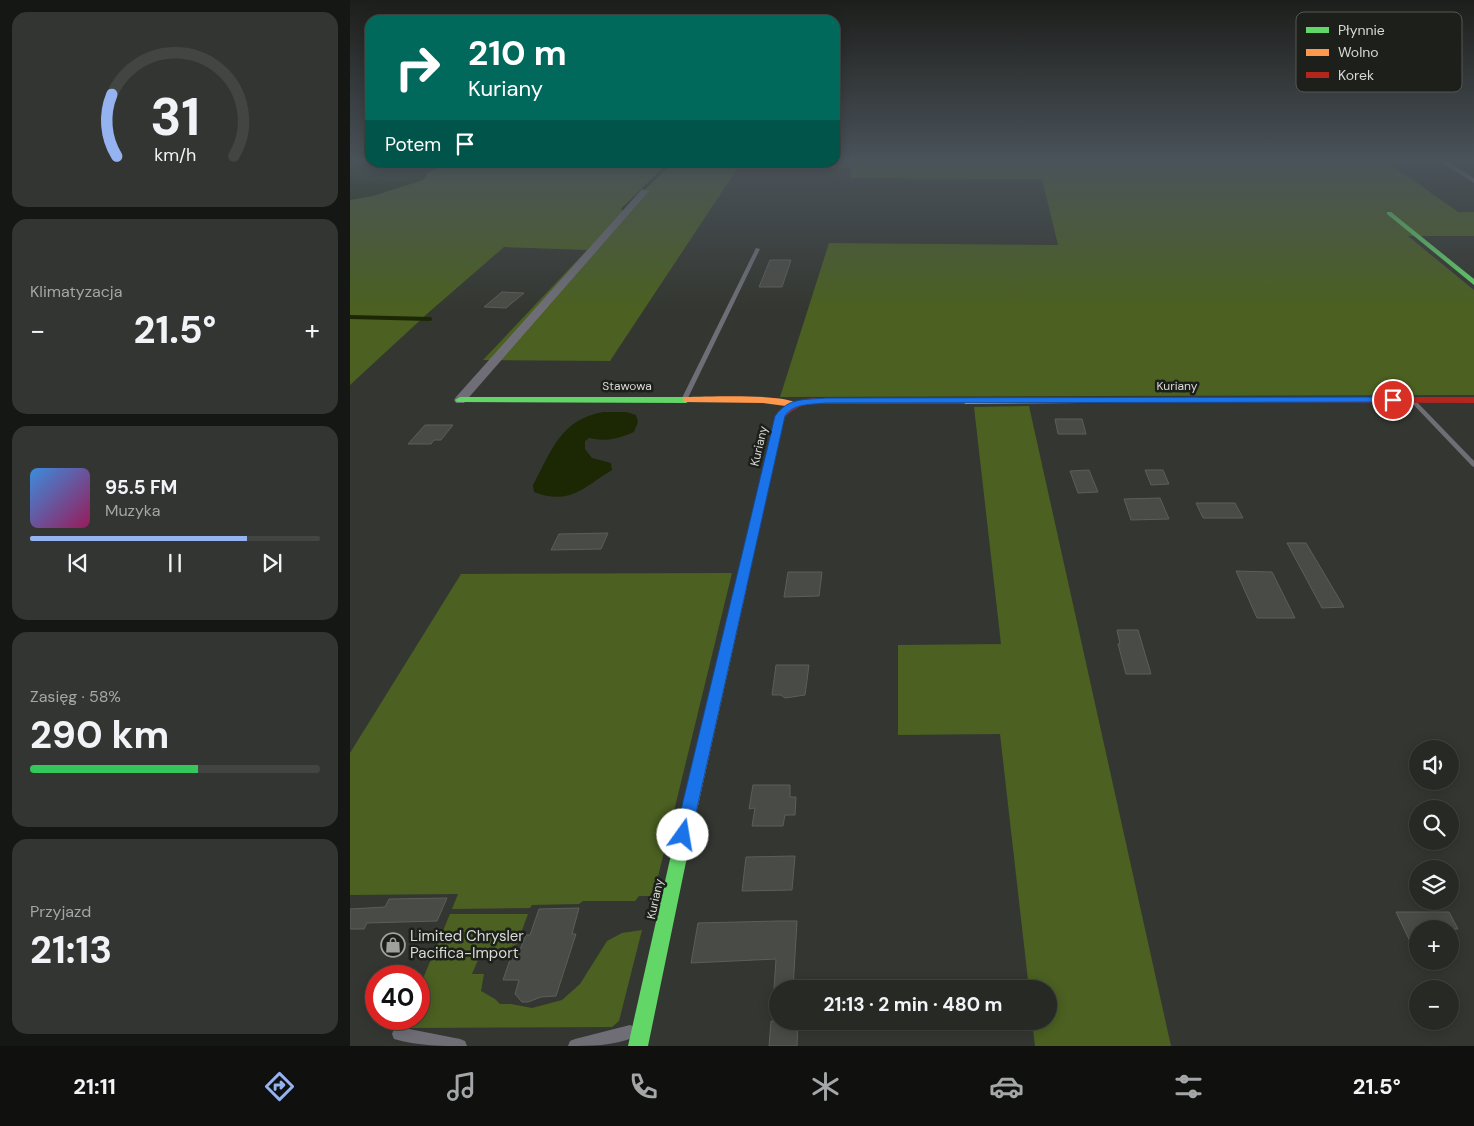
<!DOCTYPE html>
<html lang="pl">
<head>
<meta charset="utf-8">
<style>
  body { margin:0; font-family:"DM Sans",sans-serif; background:#333532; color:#f1f3f6; height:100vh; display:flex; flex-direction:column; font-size:19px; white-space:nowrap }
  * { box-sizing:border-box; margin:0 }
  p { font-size:16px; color:#a4a6a7 }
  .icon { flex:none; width:28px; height:28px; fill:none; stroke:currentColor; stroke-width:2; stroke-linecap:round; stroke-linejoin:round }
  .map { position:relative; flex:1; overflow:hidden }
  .side { display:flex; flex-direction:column; gap:12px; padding:12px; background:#151714; width:350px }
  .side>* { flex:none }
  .hud { position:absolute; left:15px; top:15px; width:475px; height:152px; border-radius:15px; box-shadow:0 2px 12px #0003,0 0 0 1px #434542; background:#00695c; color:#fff; overflow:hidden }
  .buttons { position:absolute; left:1059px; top:740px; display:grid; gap:10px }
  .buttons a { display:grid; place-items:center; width:50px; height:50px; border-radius:50%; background:#272925; box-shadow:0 2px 12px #0003,0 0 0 1px #434542; font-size:25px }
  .speed { position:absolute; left:15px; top:965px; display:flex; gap:10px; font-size:25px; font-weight:700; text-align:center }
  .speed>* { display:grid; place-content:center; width:65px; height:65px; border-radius:50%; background:#272925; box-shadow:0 2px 12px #0003,0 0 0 1px #434542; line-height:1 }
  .speed .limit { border:8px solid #d22; background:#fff; color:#111 }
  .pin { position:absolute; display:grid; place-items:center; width:42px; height:42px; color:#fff; margin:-21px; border:2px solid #fff; border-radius:50%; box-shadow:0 1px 5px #0007 }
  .me { position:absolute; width:55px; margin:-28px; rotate:13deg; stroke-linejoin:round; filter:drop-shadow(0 0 4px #0008) }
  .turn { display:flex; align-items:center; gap:18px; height:105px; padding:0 20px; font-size:22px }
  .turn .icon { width:65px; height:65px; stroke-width:2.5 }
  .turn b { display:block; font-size:35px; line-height:42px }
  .then { display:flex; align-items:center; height:48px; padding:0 20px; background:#0003; gap:10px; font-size:19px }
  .big { font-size:38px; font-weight:700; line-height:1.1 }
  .side .card { flex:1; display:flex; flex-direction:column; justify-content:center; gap:8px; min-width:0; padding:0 18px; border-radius:15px; background:#333532 }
  .side .dial { align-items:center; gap:0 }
  .dial svg { height:130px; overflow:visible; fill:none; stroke:#434542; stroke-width:7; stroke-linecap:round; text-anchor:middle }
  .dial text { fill:#f1f3f6; stroke:none }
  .song { display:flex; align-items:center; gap:15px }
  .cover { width:60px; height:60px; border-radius:8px; background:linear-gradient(135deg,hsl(210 70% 55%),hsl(330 70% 35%)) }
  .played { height:5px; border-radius:2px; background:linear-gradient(90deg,#95b2f1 75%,#434542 75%) }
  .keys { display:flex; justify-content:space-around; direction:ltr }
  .heat { display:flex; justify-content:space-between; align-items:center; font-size:28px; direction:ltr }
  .charge { height:8px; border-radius:4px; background:linear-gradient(90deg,#34c759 58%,#434542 0) }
  .trip { position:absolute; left:419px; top:980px; width:288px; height:50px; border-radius:25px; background:#272925; box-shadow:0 2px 12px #0003,0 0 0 1px #434542; font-weight:700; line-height:50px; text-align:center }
  .tabs { display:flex; height:80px; justify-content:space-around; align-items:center; background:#10100f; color:#a4a6a7 }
  .tabs .icon { width:35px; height:35px }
  .tabs .active { color:#95b2f1 }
  .tabs b { font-size:22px; color:#f1f3f6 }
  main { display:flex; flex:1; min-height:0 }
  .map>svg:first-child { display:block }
  .green { fill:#4b6021 }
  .water { fill:#1c2804 }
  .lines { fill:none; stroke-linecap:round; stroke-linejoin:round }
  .stream-far1 { stroke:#1c2804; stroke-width:3 }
  .stream { stroke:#1c2804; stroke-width:4 }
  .building { fill:#494b46; stroke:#5c5e59 }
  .lane { fill:#6f6e77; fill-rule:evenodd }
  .street { fill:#6f6e77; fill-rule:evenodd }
  .fast { fill:#63d668; fill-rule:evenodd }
  .slow { fill:#ff974d; fill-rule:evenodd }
  .jam { fill:#b3261e; fill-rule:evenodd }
  .route { fill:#1a73e8; stroke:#114b97 }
  .labels { text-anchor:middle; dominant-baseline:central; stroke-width:5; stroke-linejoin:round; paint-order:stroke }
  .street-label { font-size:12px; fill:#d8dad4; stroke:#1d1f1b }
  .near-poi-label { font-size:15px; fill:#d8dad4; stroke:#1d1f1b; text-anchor:start }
  .key { fill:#1d1f1b; stroke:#555752; stroke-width:1 }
  .key-label { font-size:14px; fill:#d8dad4 }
</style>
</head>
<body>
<main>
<section class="side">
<div class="card dial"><svg viewBox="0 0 100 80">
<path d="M14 69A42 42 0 1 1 86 69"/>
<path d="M14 69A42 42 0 0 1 11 31" stroke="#95b2f1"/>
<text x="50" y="56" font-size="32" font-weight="700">31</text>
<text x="50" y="72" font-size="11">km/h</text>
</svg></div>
<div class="card"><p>Klimatyzacja</p>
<div class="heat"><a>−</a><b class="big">21.5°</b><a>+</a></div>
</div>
<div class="card">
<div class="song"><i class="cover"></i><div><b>95.5 FM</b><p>Muzyka</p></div></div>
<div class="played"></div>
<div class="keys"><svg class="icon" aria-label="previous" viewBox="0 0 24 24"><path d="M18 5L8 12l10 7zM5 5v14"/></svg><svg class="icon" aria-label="pause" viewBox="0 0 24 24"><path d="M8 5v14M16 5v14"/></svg><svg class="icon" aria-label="next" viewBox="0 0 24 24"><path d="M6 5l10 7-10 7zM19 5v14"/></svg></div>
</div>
<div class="card"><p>Zasięg · 58%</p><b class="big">290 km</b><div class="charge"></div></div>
<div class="card"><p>Przyjazd</p><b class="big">21:13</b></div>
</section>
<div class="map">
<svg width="1124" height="1046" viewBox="0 0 1124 1046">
  <rect width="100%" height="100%" fill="#343731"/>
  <path class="green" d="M0,161H1036L1108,212H1124V236H1058L1124,290V395L430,397L479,243L708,245L692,179L500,178L502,168L387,169L260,361L133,360L237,250L154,247L78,313L0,385Z
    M679,406L821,1046H685L682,1021H698V989H679L650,734L548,735V645L651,644L624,407Z
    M382,573L304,893H301L300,896H289L285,901H233L229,904L182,905L180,908L102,909L108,894L0,895V753L111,574Z
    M100,914H178L167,944L146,954L139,960H128L122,974H134L131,991L145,999L150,1004H161L182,1008L212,1000L230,984L257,941L272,933L292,930L269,1021L262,1027L61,1028L57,1019H69V988Z"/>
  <path class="water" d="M0,161L100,163L77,173L75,178L70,181L23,196L0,200Z
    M253,412H276L286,415L288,422L284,432C268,439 256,442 239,438L235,441V449L242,458L261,463L262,470C234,487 220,506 184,492L183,485C202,450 210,420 253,412Z"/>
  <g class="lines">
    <path class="stream-far1" d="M95,166L194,162
      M273,209L321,162"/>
    <path class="stream" d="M0,317L80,319"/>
  </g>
  <path class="building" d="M420,260H441L432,287H409Z
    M152,292L174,293L156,308L134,307Z
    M705,419H732L736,434H708Z
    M75,425H103L91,440H84L81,444H58Z
    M739,470L748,492L728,493L720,471Z
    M795,470H813L819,484L801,485Z
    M810,498L819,519L781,520L774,499Z
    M846,503H885L893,518H853Z
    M258,533L251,549L201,550L209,534Z
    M937,543H956L994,607L972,608Z
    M886,571L922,572L945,618H907Z
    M438,572H472L469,596L434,597Z
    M767,630H788L801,674H776L768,644H770Z
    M426,665H459L455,695L435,698L431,695H422Z
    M403,785H440V797H446L445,815H435L433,826H402L405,808L399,809Z
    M445,856L442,890L392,891L396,857Z
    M97,898L87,921L17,923L14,929H0V909L35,907L39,899Z
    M229,908L222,934H226L206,996L191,997L178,1002H172L165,994L169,980H153L163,951L170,950L176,935H180L189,909Z
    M1046,912H1099L1108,929H1068V958Z
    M428,921H447L443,989H424L426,959L341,963L348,923Z
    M421,1021H448L447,1046H419Z"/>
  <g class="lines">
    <path class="lane" d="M406,248L410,249L337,400L336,401H332L331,400Z
      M1062,398L1064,399L1124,461V467L1122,466L1060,401V399Z
      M280,1025L285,1027L287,1032L285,1037C262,1046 242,1046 218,1046L220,1041L225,1039Z
      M49,1027L110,1039L115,1041L117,1046C93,1046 67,1046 44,1039L42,1034L44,1029Z"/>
    <path class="street" d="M1089,161H1097L1124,178V183Z
      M292,189L299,191L114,403H106L104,400L106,397Z"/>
    <path class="fast" d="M1037,212H1041L1124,279V285L1037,214Z
      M110,397H336L341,400L336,403L107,402L105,400Z
      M335,821L341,823L343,828L298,1046H278L327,828L329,823Z"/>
    <path class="slow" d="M336,397C357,397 434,393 448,404L443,407L413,403L333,402V398Z
      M848,397L853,400L851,402L614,404L609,401L614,398Z
      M391,582L395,583L397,586L343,828L341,833L335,835L329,833L327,828L385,586L387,583Z"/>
    <path class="jam" d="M848,397H1124V403L845,402L843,400Z
      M462,398H614L619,401L614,404H462C451,405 443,409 435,417L397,586L395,589H387L385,586L425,416L441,403Z"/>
  </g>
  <linearGradient id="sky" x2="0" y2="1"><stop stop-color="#1d1e1b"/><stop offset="0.52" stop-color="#4a535a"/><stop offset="1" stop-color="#4a535a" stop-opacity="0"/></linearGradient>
  <rect width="1124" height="308" fill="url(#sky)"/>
  <path class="route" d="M1043,397L1047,400L1046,402L476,403C460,405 444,403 435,416L341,835L339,840L333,842L327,840L325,835L425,416C439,397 454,400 476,398Z"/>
  <defs>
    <g id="shop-ring" transform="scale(1.25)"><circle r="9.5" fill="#1d1f1b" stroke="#9fa19b" stroke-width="1.5"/><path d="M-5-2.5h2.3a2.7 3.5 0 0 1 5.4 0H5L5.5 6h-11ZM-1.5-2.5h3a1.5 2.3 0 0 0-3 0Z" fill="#9fa19b"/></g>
  </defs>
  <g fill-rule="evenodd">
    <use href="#shop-ring" x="43" y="945"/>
  </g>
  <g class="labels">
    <g class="street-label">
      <text x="277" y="386">Stawowa</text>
      <text x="827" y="386">Kuriany</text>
      <text transform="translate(409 446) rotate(-77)">Kuriany</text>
      <text transform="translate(305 899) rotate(-78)">Kuriany</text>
    </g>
    <g class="near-poi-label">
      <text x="60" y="936">Limited Chrysler<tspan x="60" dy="17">Pacifica-Import</tspan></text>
    </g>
  </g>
  <rect x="946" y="12" width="166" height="80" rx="8" class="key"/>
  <rect x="956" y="27" width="23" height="6" fill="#63d668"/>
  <rect x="956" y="49" width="23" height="7" fill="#ff974d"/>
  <rect x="956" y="72" width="23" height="6" fill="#b3261e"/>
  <g class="key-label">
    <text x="988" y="35">Płynnie</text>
    <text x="988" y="57">Wolno</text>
    <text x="988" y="80">Korek</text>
  </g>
</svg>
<div class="buttons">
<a><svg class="icon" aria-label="sound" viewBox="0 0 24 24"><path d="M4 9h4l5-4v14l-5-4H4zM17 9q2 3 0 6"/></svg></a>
<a><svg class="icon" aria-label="search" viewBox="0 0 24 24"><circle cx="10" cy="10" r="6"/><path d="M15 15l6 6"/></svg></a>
<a><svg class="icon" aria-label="layers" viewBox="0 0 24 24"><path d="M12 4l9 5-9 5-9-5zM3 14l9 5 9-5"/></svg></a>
<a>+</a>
<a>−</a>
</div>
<div class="speed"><div class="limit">40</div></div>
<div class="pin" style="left:1043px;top:400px;background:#d93025"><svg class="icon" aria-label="arrive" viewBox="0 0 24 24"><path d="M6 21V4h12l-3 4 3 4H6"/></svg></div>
<svg class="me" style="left:333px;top:835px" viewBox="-20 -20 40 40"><circle r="19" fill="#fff"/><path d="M0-13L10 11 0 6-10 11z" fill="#1a73e8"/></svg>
<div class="trip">21:13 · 2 min · 480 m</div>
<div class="hud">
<div class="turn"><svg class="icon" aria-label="right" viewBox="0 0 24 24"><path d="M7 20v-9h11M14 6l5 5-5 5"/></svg><div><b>210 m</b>Kuriany</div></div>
<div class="then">Potem<svg class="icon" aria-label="arrive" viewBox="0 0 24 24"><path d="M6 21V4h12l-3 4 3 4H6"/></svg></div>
</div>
</div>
</main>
<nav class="tabs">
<b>21:11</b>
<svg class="icon active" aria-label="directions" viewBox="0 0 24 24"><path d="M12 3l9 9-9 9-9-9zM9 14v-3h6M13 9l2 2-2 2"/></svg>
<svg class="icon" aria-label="music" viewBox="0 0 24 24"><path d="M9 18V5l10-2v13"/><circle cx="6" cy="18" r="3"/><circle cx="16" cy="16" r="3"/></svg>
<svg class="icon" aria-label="phone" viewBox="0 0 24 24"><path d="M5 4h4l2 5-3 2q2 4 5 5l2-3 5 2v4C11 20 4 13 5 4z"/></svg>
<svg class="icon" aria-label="climate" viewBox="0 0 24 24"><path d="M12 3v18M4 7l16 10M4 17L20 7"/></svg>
<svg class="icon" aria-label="car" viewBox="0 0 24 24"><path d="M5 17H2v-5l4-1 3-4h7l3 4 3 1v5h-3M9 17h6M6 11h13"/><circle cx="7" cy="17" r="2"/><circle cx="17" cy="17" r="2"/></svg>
<svg class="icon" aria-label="filters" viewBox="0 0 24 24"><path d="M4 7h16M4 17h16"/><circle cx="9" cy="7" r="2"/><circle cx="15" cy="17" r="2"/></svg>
<b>21.5°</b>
</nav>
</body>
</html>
